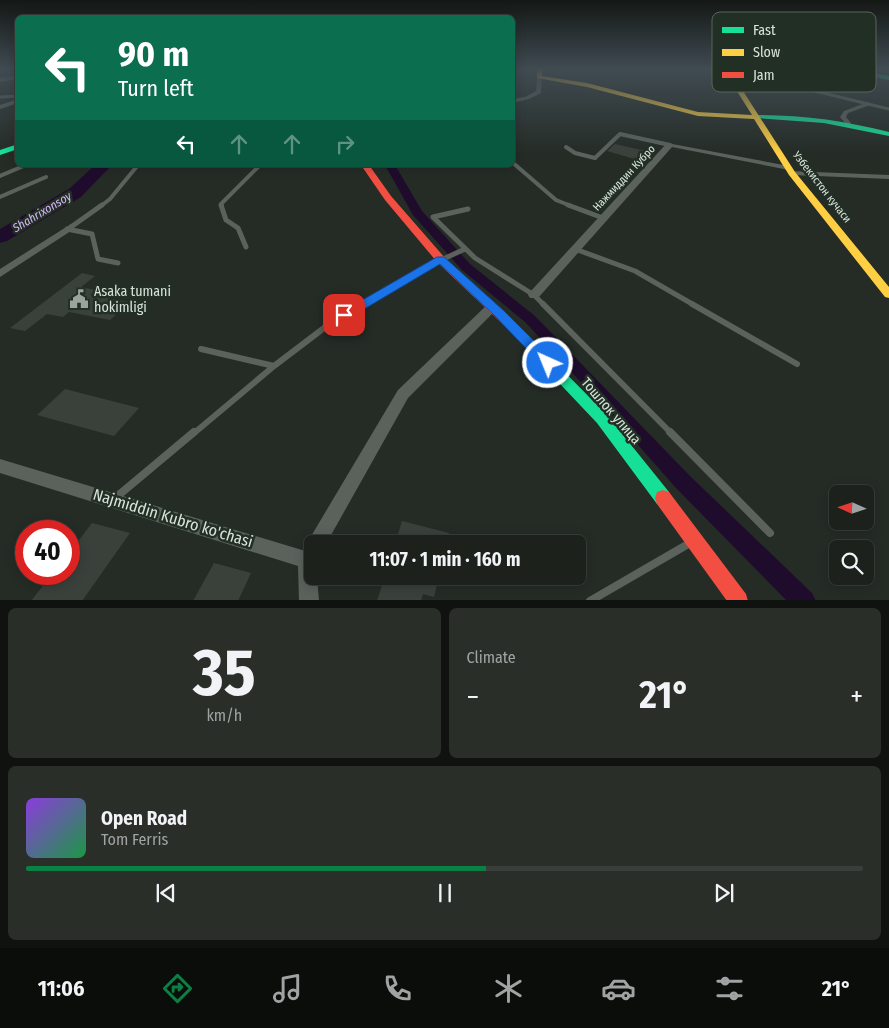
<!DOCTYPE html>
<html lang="en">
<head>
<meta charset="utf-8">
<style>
  body { margin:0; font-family:"Fira Sans Condensed",sans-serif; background:#292e29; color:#f1f3f6; height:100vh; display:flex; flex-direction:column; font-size:19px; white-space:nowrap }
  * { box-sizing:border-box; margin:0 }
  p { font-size:16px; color:#a0a3a3 }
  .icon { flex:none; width:28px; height:28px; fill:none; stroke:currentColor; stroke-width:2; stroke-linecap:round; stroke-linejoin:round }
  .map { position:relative; height:600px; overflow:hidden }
  .side { display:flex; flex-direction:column; gap:8px; padding:8px; background:#0f120f; flex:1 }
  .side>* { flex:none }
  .guide { position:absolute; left:15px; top:15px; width:500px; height:152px; border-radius:8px; box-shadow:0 2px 12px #0003,0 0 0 1px #3a3e3b; background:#0b6e4f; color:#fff; overflow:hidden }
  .needle { width:32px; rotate:273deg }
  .buttons { position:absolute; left:829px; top:485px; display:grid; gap:10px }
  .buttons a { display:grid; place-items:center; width:45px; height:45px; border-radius:8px; background:#1c211c; box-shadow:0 2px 12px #0003,0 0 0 1px #3a3e3b; font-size:25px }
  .speed { position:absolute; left:15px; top:520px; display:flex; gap:10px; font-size:25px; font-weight:700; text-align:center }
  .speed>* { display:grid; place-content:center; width:65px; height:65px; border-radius:50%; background:#1c211c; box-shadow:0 2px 12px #0003,0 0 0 1px #3a3e3b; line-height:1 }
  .speed .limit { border:8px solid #d22; background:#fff; color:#111 }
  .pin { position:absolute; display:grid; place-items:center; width:42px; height:42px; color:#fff; margin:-21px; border-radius:10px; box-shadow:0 2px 8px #0006 }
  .me { position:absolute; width:55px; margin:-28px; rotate:316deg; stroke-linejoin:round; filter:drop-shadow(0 0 4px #0008) }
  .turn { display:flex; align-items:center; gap:18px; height:105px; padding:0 20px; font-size:22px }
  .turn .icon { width:65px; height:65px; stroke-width:2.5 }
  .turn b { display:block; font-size:35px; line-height:42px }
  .lanes { display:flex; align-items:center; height:48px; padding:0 20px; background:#0003; justify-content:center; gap:25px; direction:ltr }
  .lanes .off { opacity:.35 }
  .big { font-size:38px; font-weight:700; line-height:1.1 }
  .side .tile { flex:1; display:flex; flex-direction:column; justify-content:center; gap:8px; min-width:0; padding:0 18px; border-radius:8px; background:#292e29 }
  .side .dial { align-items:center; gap:0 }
  .dial b { font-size:65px; line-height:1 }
  .song { display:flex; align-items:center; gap:15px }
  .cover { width:60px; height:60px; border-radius:8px; background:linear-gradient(135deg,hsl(270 70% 55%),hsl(140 70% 35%)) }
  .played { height:5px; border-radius:2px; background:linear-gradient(90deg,#0b8043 55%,#3a3e3b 55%) }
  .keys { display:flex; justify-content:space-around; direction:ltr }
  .heat { display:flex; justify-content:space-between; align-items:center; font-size:28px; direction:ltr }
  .side .tiles { flex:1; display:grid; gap:8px; grid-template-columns:1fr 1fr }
  .tile:last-child { grid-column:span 2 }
  .trip { position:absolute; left:304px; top:535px; width:282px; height:50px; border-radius:8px; background:#1c211c; box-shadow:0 2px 12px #0003,0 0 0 1px #3a3e3b; font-weight:700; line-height:50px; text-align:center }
  .dock { display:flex; height:80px; justify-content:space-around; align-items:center; background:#0b0d0b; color:#a0a3a3 }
  .dock .icon { width:35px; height:35px }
  .dock .selected { color:#0b8043 }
  .dock b { font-size:22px; color:#f1f3f6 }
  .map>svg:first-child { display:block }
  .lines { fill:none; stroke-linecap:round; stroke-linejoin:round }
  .canal { fill:#1f0c2d; fill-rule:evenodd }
  .river { fill:#1f0c2d; fill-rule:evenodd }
  .building { fill:#3a413b }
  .lane-far4 { stroke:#5b625c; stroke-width:3 }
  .lane-far3 { stroke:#5b625c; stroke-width:4 }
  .lane-far2 { stroke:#5b625c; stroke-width:5 }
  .lane-far1 { stroke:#5b625c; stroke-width:6 }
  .lane { stroke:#5b625c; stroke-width:8 }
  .street { fill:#5b625c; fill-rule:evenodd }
  .fast { fill:#16e098; fill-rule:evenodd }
  .slow { fill:#ffcf43; fill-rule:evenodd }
  .jam { fill:#f24e42; fill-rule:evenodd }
  .route { fill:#1a73e8; stroke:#114b97 }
  .labels { text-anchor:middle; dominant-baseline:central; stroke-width:5; stroke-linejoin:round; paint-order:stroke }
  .far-street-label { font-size:11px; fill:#dae3db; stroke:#222f24 }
  .far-water-label { font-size:12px; font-style:italic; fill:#dab6fc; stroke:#222f24 }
  .poi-label { font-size:14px; fill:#dae3db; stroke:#222f24; text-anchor:start }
  .street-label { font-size:14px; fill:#dae3db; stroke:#222f24 }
  .near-street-label { font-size:16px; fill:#dae3db; stroke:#222f24 }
  .key { fill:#222f24; stroke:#59655b; stroke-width:1 }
  .key-label { font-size:14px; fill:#dae3db }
</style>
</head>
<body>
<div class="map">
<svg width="889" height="601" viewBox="0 0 889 601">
  <rect width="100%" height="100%" fill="#252c26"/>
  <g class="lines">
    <path class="canal" d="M385,165H395L422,211L470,264L535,316L690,476L812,593L816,601H787L676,488L617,421L525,322L462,270L413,215Z"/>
    <path class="river" d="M95,165H112L81,197L7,241L0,243V229L69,189Z"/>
  </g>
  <path class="building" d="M615,144L646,151L638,160L607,151Z
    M82,273L95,276L81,287L96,290L90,295L130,302L110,320L69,312L63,317L47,314L25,331L10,328Z
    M65,389L139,408L114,436L37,415Z
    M402,521L449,533L447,544H395Z
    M92,523L130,533L82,601H31L52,574H69V553Z
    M214,563L251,573L238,601H193Z
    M385,576H439L434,597L423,594L421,601H377Z"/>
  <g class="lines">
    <path class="lane-far4" d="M737,72L889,109
      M0,97L18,96"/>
    <path class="lane-far3" d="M566,147L575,153L595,158L620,134L670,145
      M512,162L556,200L571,206
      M247,165H286
      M0,176L26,165
      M0,197L46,177
      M101,206L110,199L138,165
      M222,206L221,204L259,166"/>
    <path class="lane-far2" d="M221,205L226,220L238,228L246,247
      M568,205L603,218
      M468,209L433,217L475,258L534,295L544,305
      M71,227L102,205
      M67,229L92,234L98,259L118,263
      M575,249L635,271L694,305
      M363,305L441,260L465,249"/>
    <path class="lane-far1" d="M543,304L672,434
      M692,304L797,364
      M201,349L274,366
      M193,434L274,366L328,325L365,304"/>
    <path class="lane" d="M670,432L770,533
      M114,499L194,432
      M590,601L690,543"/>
    <path class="street" d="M18,75V79L0,82V78Z
      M537,76L542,77L541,93L529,99L512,103V99L525,97L536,91Z
      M18,99V103L0,109V105Z
      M868,102L870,103V105L848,113L846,117L851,123L850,124H846L840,117L844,111Z
      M667,143L789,166L793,168L789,170L672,147L538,298H530L528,295L530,292Z
      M789,171L889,175V179L792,175H789Z
      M71,224L74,225V229L0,277V269Z
      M492,303L498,307L496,310L408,398L326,544H312V551L310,550L307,544L310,538L398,390L488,304Z
      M0,459L312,553V576H317L319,601H299L298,566L0,473Z"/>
    <path class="fast" d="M846,70H857L889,76V80Z
      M758,115C803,115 846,121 889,132V136L824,123L756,118L755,117Z
      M18,144V149L0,155V150Z
      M514,324L518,325L607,415L669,492L671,498L669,504L663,506L657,504L597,423L510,331L508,328L510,325Z"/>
    <path class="slow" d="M537,70H543L542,76L587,83L698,112L752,115L730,80L734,73L729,70L739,71L736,80L795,172L889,287V298L885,297L789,175L754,119L698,116L587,87L537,78Z"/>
    <path class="jam" d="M361,165H369L391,196L445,258L518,325L520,328L518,331H510L437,262L385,200Z
      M663,490L669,492L746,594L748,601H727L657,504L655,498L657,492Z"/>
  </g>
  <linearGradient id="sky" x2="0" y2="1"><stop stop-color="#141815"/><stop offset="0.45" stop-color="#404b52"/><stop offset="1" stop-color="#404b52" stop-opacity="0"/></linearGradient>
  <rect width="889" height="154" fill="url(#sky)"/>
  <path class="route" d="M437,257H444L504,311L552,359L554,363L552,366H543L495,316L440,264L349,318L344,319L339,315L340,313Z"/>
  <defs>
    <g id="civic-bare" transform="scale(1.5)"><path d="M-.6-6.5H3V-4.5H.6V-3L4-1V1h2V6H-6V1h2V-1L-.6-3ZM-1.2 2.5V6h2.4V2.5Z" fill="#9ba39c" stroke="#222f24" stroke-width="2.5" paint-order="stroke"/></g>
  </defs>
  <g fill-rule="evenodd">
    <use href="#civic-bare" x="79" y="299"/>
  </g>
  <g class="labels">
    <g class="far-street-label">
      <text transform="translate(624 178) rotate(-47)">Нажмиддин Кубро</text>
      <text transform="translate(822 187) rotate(52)">Узбекистон кучаси</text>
    </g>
    <g class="far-water-label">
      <text transform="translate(42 212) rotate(-31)">Shahrixonsoy</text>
    </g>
    <g class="poi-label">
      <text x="94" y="291">Asaka tumani<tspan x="94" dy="16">hokimligi</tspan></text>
    </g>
    <g class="street-label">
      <text transform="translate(611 411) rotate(49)">Тошлок улица</text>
    </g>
    <g class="near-street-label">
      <text transform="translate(173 518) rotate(17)">Najmiddin Kubro ko'chasi</text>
    </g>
  </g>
  <rect x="712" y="12" width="164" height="80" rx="8" class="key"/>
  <rect x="722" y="27" width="22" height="6" fill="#16e098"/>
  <rect x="722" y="49" width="22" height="7" fill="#ffcf43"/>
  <rect x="722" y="72" width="22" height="6" fill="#f24e42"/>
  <g class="key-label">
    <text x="753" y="35">Fast</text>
    <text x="753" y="57">Slow</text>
    <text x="753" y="80">Jam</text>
  </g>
</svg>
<div class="buttons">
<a><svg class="needle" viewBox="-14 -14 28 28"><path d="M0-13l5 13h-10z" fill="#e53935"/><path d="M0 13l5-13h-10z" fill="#a0a3a3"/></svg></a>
<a><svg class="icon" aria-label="search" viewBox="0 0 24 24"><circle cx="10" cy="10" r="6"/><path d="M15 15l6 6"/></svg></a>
</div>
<div class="speed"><div class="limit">40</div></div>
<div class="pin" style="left:344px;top:315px;background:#d93025"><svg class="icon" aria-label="arrive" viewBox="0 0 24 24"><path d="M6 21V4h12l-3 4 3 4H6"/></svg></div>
<svg class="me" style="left:548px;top:363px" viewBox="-20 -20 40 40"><circle r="17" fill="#1a73e8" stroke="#fff" stroke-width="3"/><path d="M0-11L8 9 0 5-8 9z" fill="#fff"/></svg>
<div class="trip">11:07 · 1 min · 160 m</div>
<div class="guide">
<div class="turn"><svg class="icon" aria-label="left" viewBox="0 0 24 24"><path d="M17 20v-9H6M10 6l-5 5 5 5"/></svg><div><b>90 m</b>Turn left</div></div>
<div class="lanes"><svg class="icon" aria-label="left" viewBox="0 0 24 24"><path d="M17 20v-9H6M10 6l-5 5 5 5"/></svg><svg class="icon off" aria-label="ahead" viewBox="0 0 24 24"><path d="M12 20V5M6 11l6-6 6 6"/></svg><svg class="icon off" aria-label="ahead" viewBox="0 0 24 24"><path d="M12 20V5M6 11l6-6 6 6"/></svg><svg class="icon off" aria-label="right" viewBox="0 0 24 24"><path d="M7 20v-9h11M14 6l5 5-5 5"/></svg></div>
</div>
</div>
<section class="side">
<div class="tiles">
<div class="tile dial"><b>35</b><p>km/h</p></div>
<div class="tile"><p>Climate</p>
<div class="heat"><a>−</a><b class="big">21°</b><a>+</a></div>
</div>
<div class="tile">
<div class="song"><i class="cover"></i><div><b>Open Road</b><p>Tom Ferris</p></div></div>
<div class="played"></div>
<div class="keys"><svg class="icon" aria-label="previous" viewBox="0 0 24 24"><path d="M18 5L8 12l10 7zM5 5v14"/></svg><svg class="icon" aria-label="pause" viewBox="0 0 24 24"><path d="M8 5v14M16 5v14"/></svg><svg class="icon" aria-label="next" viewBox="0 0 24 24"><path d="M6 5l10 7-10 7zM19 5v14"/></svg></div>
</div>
</div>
</section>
<nav class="dock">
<b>11:06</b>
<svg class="icon selected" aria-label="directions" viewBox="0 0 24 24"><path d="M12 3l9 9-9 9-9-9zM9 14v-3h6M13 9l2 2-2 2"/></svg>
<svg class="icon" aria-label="music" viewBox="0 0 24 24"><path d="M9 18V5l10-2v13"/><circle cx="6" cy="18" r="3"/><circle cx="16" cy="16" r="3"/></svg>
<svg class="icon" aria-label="phone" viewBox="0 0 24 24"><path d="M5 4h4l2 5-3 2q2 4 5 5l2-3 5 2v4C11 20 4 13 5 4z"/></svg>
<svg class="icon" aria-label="climate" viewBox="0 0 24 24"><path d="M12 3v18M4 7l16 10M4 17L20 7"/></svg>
<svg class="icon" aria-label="car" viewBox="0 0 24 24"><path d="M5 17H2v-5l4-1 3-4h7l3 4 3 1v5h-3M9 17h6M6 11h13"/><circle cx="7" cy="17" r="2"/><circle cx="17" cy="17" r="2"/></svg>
<svg class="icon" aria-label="filters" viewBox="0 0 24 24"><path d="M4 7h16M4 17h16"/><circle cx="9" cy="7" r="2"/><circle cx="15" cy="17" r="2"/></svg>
<b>21°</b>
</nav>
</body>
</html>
